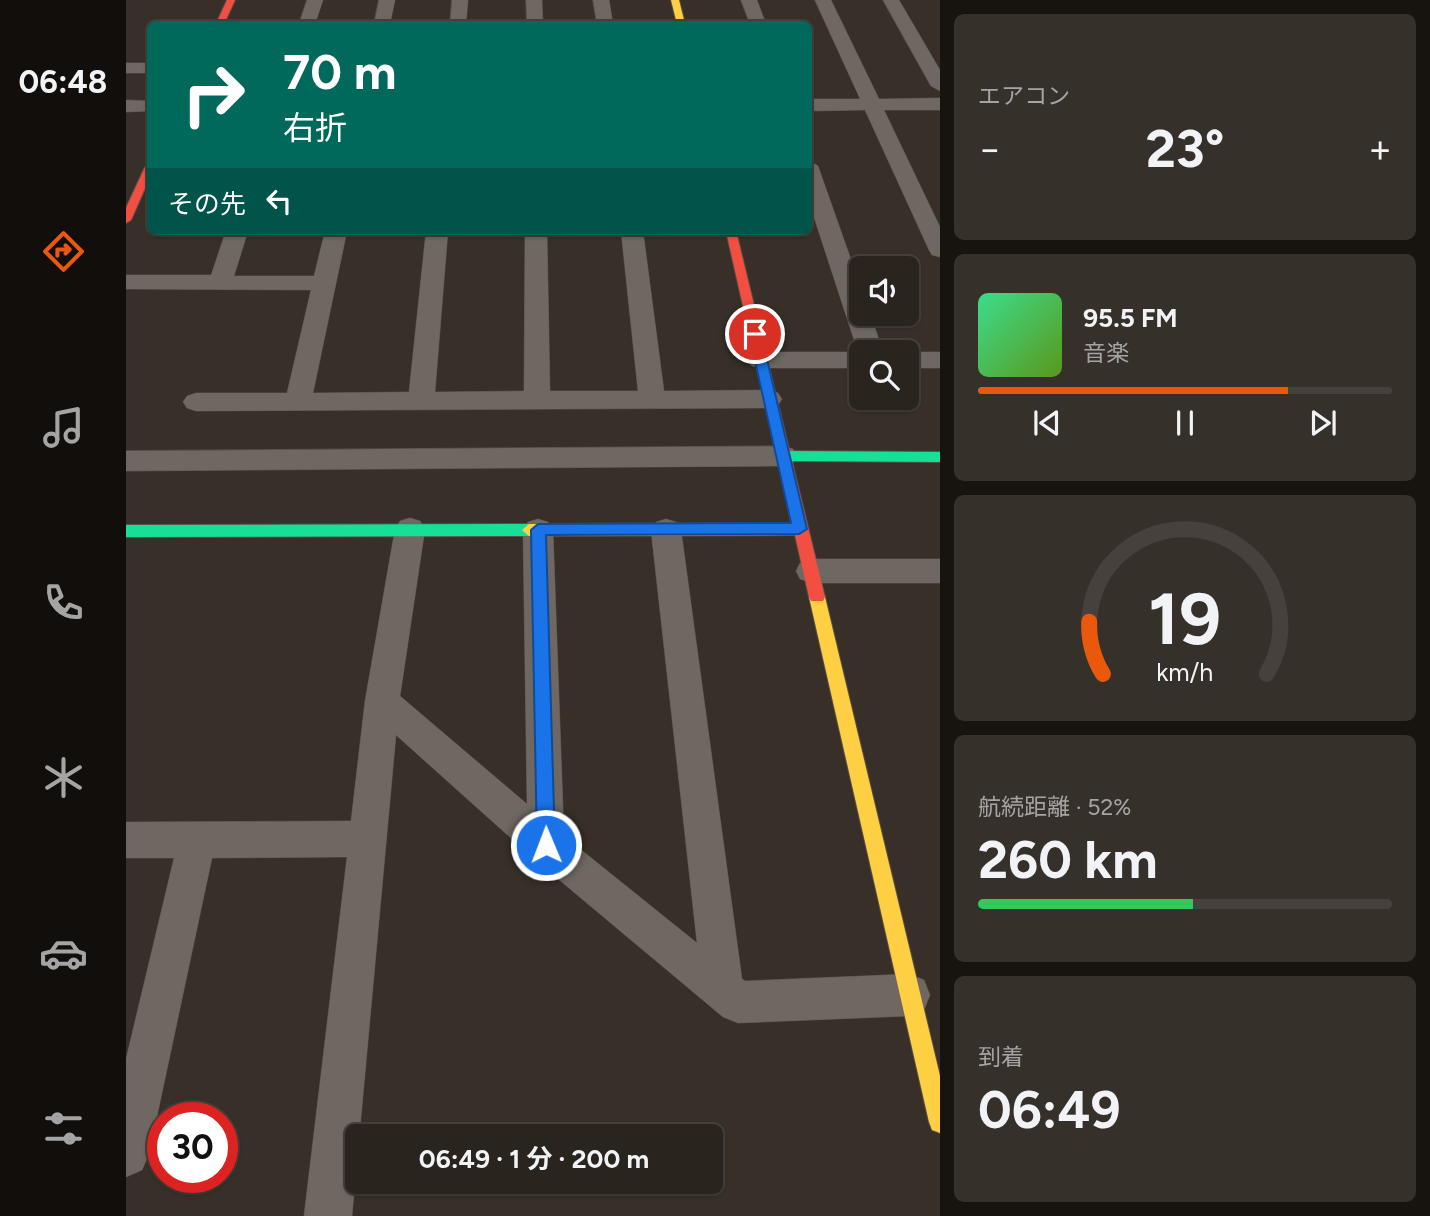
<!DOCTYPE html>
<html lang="ja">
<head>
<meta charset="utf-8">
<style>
  body { margin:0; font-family:Figtree,"Noto Sans JP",sans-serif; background:#36302b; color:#f1f3f6; height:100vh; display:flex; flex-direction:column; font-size:26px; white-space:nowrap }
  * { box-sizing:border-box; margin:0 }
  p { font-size:23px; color:#a5a4a4 }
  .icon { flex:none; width:38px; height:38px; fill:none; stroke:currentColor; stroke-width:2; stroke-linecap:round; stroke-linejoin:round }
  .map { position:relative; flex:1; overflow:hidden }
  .drawer { display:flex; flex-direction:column; gap:14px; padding:14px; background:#171410; width:490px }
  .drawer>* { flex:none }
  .banner { position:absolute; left:21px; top:21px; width:665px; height:214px; border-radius:10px; box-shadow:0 2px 5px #0004,0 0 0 2px #46413c; background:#00695c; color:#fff; overflow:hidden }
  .fabs { position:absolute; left:723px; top:256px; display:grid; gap:14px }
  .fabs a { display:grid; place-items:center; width:70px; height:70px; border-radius:10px; background:#2a241e; box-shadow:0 2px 5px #0004,0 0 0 2px #46413c; font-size:35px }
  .speed { position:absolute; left:21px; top:1102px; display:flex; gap:14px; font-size:35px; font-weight:700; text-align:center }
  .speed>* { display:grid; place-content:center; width:91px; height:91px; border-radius:50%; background:#2a241e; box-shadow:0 2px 5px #0004,0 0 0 2px #46413c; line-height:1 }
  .speed .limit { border:10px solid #d22; background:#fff; color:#111 }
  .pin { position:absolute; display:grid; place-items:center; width:60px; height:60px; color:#fff; margin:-30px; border:4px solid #fff; border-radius:50%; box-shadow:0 2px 7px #0007 }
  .me { position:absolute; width:77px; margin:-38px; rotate:359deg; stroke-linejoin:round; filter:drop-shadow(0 0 5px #0008) }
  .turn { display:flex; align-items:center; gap:24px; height:147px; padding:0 21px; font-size:32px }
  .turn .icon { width:91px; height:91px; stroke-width:2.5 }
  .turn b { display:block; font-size:49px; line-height:60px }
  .then { display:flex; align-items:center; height:66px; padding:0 21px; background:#0003; gap:14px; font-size:26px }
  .big { font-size:52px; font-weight:700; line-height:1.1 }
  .drawer .tile { flex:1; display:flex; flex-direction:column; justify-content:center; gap:10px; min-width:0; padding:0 24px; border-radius:10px; background:#36302b }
  .drawer .dial { align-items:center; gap:0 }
  .dial svg { height:182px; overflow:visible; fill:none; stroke:#46413c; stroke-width:7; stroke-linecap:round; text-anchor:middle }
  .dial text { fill:#f1f3f6; stroke:none }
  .song { display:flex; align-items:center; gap:21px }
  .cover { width:84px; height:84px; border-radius:10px; background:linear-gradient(135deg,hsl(150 70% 55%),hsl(90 70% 35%)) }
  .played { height:7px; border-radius:4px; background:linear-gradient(90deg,#ea580c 75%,#46413c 75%) }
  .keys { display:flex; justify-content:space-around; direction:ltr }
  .heat { display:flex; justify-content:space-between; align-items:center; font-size:38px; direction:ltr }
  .charge { height:10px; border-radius:5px; background:linear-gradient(90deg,#34c759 52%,#46413c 0) }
  .trip { position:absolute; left:219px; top:1124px; width:378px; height:70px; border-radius:10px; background:#2a241e; box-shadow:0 2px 5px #0004,0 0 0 2px #46413c; font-weight:700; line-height:70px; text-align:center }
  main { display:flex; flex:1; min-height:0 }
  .tab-bar { display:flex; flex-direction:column; width:126px; justify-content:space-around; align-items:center; background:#110e0c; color:#a5a4a4 }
  .tab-bar .icon { width:49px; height:49px }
  .tab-bar .on { color:#ea580c }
  .tab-bar b { font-size:32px; color:#f1f3f6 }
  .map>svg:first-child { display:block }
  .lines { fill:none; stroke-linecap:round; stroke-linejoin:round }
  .street-casing { stroke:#574f48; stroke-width:1 }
  .fast-casing { stroke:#574f48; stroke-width:2 }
  .slow-casing { stroke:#574f48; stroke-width:2 }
  .jam-casing { stroke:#574f48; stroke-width:2 }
  .street { fill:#6f6862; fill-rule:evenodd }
  .fast { fill:#16e098; fill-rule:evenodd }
  .slow { fill:#ffcf43; fill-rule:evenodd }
  .jam { fill:#f24e42; fill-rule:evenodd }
  .route { fill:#1a73e8; stroke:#114b97; stroke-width:2 }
</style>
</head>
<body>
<main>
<nav class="tab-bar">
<b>06:48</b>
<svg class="icon on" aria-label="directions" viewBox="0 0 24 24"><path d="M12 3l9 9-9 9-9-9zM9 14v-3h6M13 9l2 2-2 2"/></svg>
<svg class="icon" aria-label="music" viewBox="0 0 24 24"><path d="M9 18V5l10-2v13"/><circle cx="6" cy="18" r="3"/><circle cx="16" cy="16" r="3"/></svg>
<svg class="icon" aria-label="phone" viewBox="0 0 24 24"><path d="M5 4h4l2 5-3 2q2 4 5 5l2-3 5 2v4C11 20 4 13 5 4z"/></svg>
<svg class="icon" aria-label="climate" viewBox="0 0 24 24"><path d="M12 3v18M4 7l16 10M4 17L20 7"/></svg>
<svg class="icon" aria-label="car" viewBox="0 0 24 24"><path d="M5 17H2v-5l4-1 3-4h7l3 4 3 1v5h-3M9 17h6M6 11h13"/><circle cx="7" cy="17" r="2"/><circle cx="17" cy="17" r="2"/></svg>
<svg class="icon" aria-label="filters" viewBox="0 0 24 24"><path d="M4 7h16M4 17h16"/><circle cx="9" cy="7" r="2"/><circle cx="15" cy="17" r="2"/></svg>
</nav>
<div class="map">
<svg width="814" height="1216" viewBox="0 0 814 1216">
  <rect width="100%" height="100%" fill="#383028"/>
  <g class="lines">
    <g class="street-casing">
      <path id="street" d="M181,0H197L189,24H173Z
        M253,0H269L264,24H248Z
        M326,0H342L340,24H324Z
        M400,0H416L417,24H401Z
        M467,0H483L487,24H471Z
        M615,0H631L640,24H624Z
        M689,0H705L753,99L814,98V110H758L814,227V257L806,255L803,250L739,110L682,111V99H734Z
        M757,0H773L814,70V91L805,86Z
        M0,63H24V73H0Z
        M0,100L24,101V111L0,112Z
        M682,160L692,166L735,288V313H744L757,352H735V368H635L626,366L622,360L626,354L635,352H732L682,199Z
        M100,231H122L108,276H188L199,231H221L187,393L283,392L300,231H322L309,392L398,391L399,231H421L424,391H512L495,231H517L538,391L643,390L652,393L656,399L652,405L643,408L70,411L61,408L57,402L61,396L70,393H161L185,290L0,289V275H85Z
        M780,352H814V368H780Z
        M657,446L667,449L671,456L667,463L657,466L0,471V451Z
        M284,518L294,521L299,529L274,696L401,804L397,530L402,522L412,519L422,522L427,530L438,836L571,943L525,530L530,522L540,519L550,522L555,530L616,979L619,981L783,974L798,980L804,995L798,1010L783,1016L612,1023L597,1017L407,858L270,735L226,1216H178L221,857L86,858L23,1154L16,1170L0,1177V1059L48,858H0V822L225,821L239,701L269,529L274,521Z
        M685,559H814V583H685L674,579L670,571L674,563Z"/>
    </g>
    <g class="fast-casing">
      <path id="fast" d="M657,451L814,452V462L657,461L650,456Z
        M403,524L410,530L403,536L0,537V525Z"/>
    </g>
    <g class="slow-casing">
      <path id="slow" d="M545,0H553L559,24H551Z
        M673,523L680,529L673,535L403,536L396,530L403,524Z
        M691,591L697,593L699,597L814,1076V1133L806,1130L803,1122L683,597L685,593Z"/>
    </g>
    <g class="jam-casing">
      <path id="jam" d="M101,0H109L98,24H90Z
        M24,164V177L5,220L0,223V208L19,167Z
        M600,231H610L699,597L697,601H685L683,597Z"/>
    </g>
    <use href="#street" class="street"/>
    <use href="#fast" class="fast"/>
    <use href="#slow" class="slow"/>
    <use href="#jam" class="jam"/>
  </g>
  <path class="route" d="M629,331L635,334L681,529L673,534L420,535L429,845L427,852L420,854L413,852L411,845L405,530L412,524L665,523L623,334Z"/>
</svg>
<div class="fabs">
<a><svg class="icon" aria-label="sound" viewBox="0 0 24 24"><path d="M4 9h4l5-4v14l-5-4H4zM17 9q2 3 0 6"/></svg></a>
<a><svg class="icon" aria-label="search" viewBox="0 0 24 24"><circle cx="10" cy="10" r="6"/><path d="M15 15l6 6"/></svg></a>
</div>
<div class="speed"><div class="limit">30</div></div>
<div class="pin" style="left:629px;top:334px;background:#d93025"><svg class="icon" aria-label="arrive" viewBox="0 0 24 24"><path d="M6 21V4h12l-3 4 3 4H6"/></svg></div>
<svg class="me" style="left:420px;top:845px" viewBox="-20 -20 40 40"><circle r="17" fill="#1a73e8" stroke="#fff" stroke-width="3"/><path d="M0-11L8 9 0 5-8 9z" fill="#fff"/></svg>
<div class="trip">06:49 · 1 分 · 200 m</div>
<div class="banner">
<div class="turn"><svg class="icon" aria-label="right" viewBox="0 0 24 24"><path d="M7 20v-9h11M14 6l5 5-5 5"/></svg><div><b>70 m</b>右折</div></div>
<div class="then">その先<svg class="icon" aria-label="left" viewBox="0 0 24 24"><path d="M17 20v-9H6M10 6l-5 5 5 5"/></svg></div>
</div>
</div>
<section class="drawer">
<div class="tile"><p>エアコン</p>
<div class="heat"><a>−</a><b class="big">23°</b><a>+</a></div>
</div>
<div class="tile">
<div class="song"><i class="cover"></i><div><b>95.5 FM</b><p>音楽</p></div></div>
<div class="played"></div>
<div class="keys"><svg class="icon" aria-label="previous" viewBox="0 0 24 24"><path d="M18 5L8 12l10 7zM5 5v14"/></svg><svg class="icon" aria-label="pause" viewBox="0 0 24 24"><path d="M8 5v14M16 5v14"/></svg><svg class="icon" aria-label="next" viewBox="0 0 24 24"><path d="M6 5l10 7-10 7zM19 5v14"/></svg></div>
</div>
<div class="tile dial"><svg viewBox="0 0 100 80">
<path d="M14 69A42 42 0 1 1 86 69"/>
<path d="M14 69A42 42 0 0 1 8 46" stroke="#ea580c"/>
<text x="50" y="56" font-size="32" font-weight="700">19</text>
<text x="50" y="72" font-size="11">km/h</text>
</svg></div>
<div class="tile"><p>航続距離 · 52%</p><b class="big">260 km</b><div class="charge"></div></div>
<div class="tile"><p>到着</p><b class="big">06:49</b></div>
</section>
</main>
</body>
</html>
